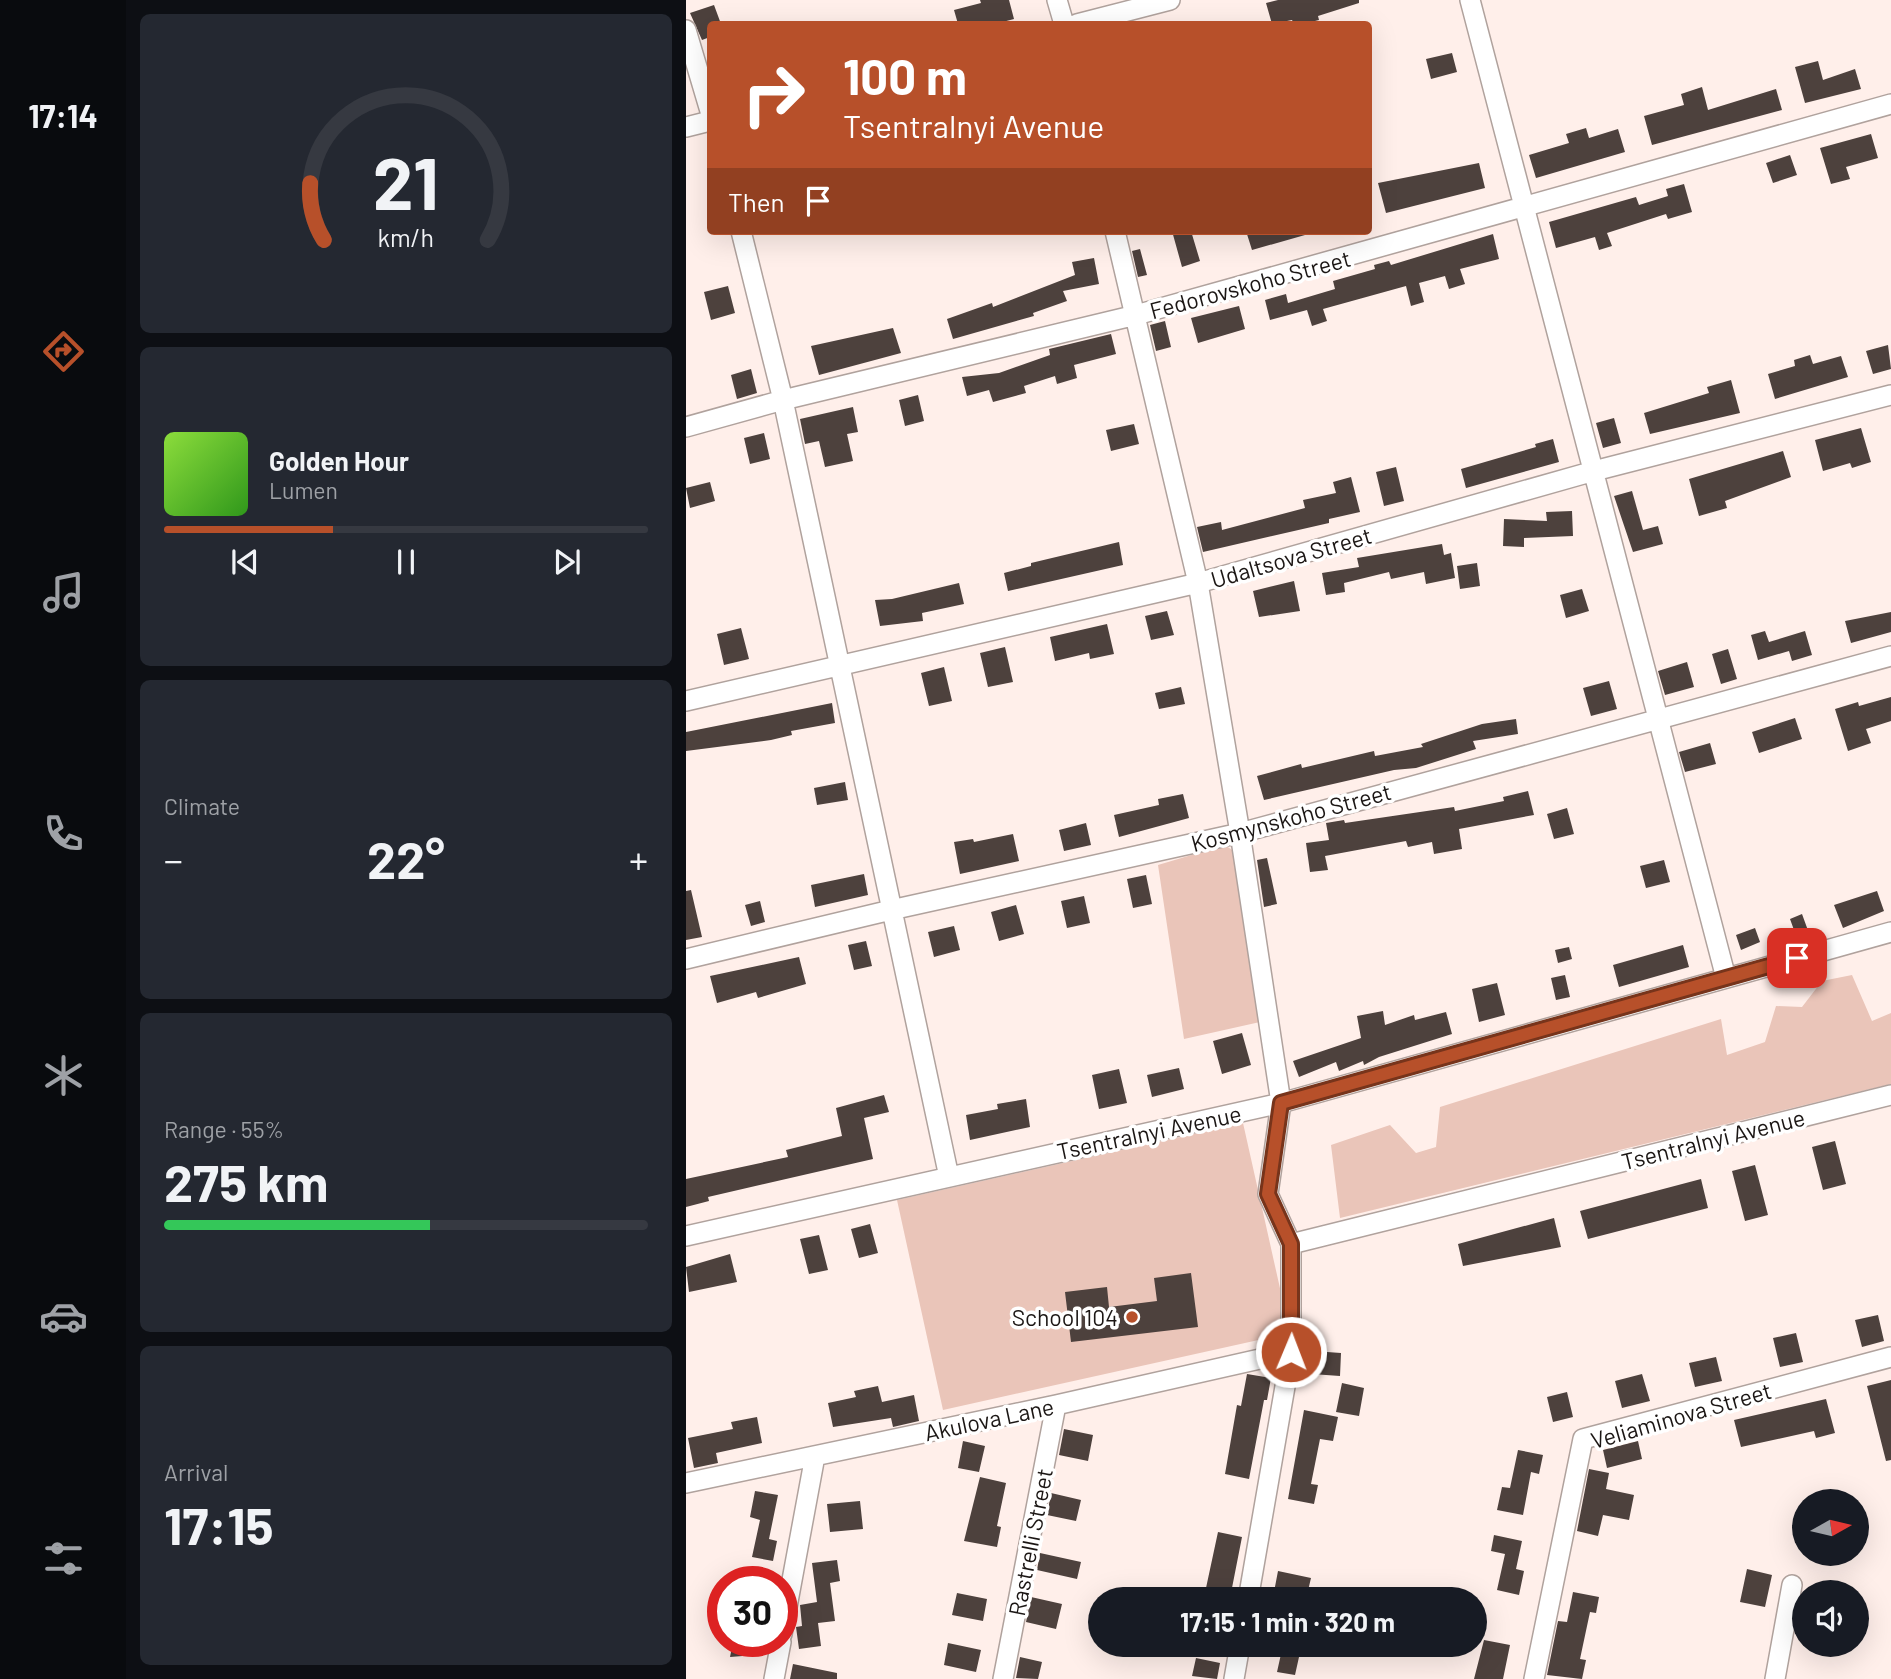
<!DOCTYPE html>
<html lang="en">
<head>
<meta charset="utf-8">
<style>
  body { margin:0; font-family:Barlow,sans-serif; background:#242831; color:#f1f3f6; height:100vh; display:flex; flex-direction:column; font-size:26px; white-space:nowrap }
  * { box-sizing:border-box; margin:0 }
  p { font-size:23px; color:#9ea1a6 }
  .icon { flex:none; width:38px; height:38px; fill:none; stroke:currentColor; stroke-width:2; stroke-linecap:round; stroke-linejoin:round }
  .map { position:relative; flex:1; overflow:hidden }
  .sheet { display:flex; flex-direction:column; gap:14px; padding:14px; background:#0d0f14; width:560px }
  .sheet>* { flex:none }
  .hud { position:absolute; left:21px; top:21px; width:665px; height:214px; border-radius:7px; box-shadow:0 7px 28px #0002; background:#b7502a; color:#fff; overflow:hidden }
  .needle { width:46px; rotate:82deg }
  .controls { position:absolute; left:1106px; top:1489px; display:grid; gap:14px }
  .controls a { display:grid; place-items:center; width:77px; height:77px; border-radius:50%; background:#171b24; box-shadow:0 7px 28px #0002; font-size:35px }
  .speed { position:absolute; left:21px; top:1566px; display:flex; gap:14px; font-size:35px; font-weight:700; text-align:center }
  .speed>* { display:grid; place-content:center; width:91px; height:91px; border-radius:50%; background:#171b24; box-shadow:0 7px 28px #0002; line-height:1 }
  .speed .limit { border:10px solid #d22; background:#fff; color:#111 }
  .pin { position:absolute; display:grid; place-items:center; width:60px; height:60px; color:#fff; margin:-30px; border-radius:14px; box-shadow:0 4px 10px #0006 }
  .me { position:absolute; width:77px; margin:-38px; rotate:1deg; stroke-linejoin:round; filter:drop-shadow(0 0 5px #0008) }
  .turn { display:flex; align-items:center; gap:24px; height:147px; padding:0 21px; font-size:32px }
  .turn .icon { width:91px; height:91px; stroke-width:2.5 }
  .turn b { display:block; font-size:49px; line-height:60px }
  .then { display:flex; align-items:center; height:66px; padding:0 21px; background:#0003; gap:14px; font-size:26px }
  .big { font-size:52px; font-weight:700; line-height:1.1 }
  .sheet .card { flex:1; display:flex; flex-direction:column; justify-content:center; gap:10px; min-width:0; padding:0 24px; border-radius:10px; background:#242831 }
  .sheet .dial { align-items:center; gap:0 }
  .dial svg { height:182px; overflow:visible; fill:none; stroke:#363941; stroke-width:7; stroke-linecap:round; text-anchor:middle }
  .dial text { fill:#f1f3f6; stroke:none }
  .song { display:flex; align-items:center; gap:21px }
  .cover { width:84px; height:84px; border-radius:10px; background:linear-gradient(135deg,hsl(90 70% 55%),hsl(110 70% 35%)) }
  .played { height:7px; border-radius:4px; background:linear-gradient(90deg,#b7502a 35%,#363941 35%) }
  .keys { display:flex; justify-content:space-around; direction:ltr }
  .heat { display:flex; justify-content:space-between; align-items:center; font-size:38px; direction:ltr }
  .charge { height:10px; border-radius:5px; background:linear-gradient(90deg,#34c759 55%,#363941 0) }
  .trip { position:absolute; left:402px; top:1587px; width:399px; height:70px; border-radius:35px; background:#171b24; box-shadow:0 7px 28px #0002; font-weight:700; line-height:70px; text-align:center }
  main { display:flex; flex:1; min-height:0 }
  .tab-bar { display:flex; flex-direction:column; width:126px; justify-content:space-around; align-items:center; background:#090b0e; color:#9ea1a6 }
  .tab-bar .icon { width:49px; height:49px }
  .tab-bar .on { color:#b7502a }
  .tab-bar b { font-size:32px; color:#f1f3f6 }
  .map>svg:first-child { display:block }
  .green { fill:#eac5b9 }
  .building { fill:#4d413d }
  .lines { fill:none; stroke-linecap:round; stroke-linejoin:round }
  .street-casing { stroke:#b0a29d; stroke-width:22 }
  .street { stroke:#fff; stroke-width:19 }
  .route-casing { stroke:#77341b; stroke-width:18 }
  .route { stroke:#b7502a; stroke-width:12 }
  .poi-dot { fill:#b7502a; stroke:#fff; stroke-width:2.5 }
  .labels { text-anchor:middle; dominant-baseline:central; stroke-width:7; stroke-linejoin:round; paint-order:stroke }
  .street-label { font-size:23px; fill:#1b1614; stroke:#fff }
  .poi-label { font-size:23px; fill:#1b1614; stroke:#fff; text-anchor:end }
</style>
</head>
<body>
<main>
<nav class="tab-bar">
<b>17:14</b>
<svg class="icon on" aria-label="directions" viewBox="0 0 24 24"><path d="M12 3l9 9-9 9-9-9zM9 14v-3h6M13 9l2 2-2 2"/></svg>
<svg class="icon" aria-label="music" viewBox="0 0 24 24"><path d="M9 18V5l10-2v13"/><circle cx="6" cy="18" r="3"/><circle cx="16" cy="16" r="3"/></svg>
<svg class="icon" aria-label="phone" viewBox="0 0 24 24"><path d="M5 4h4l2 5-3 2q2 4 5 5l2-3 5 2v4C11 20 4 13 5 4z"/></svg>
<svg class="icon" aria-label="climate" viewBox="0 0 24 24"><path d="M12 3v18M4 7l16 10M4 17L20 7"/></svg>
<svg class="icon" aria-label="car" viewBox="0 0 24 24"><path d="M5 17H2v-5l4-1 3-4h7l3 4 3 1v5h-3M9 17h6M6 11h13"/><circle cx="7" cy="17" r="2"/><circle cx="17" cy="17" r="2"/></svg>
<svg class="icon" aria-label="filters" viewBox="0 0 24 24"><path d="M4 7h16M4 17h16"/><circle cx="9" cy="7" r="2"/><circle cx="15" cy="17" r="2"/></svg>
</nav>
<section class="sheet">
<div class="card dial"><svg viewBox="0 0 100 80">
<path d="M14 69A42 42 0 1 1 86 69"/>
<path d="M14 69A42 42 0 0 1 8 44" stroke="#b7502a"/>
<text x="50" y="56" font-size="32" font-weight="700">21</text>
<text x="50" y="72" font-size="11">km/h</text>
</svg></div>
<div class="card">
<div class="song"><i class="cover"></i><div><b>Golden Hour</b><p>Lumen</p></div></div>
<div class="played"></div>
<div class="keys"><svg class="icon" aria-label="previous" viewBox="0 0 24 24"><path d="M18 5L8 12l10 7zM5 5v14"/></svg><svg class="icon" aria-label="pause" viewBox="0 0 24 24"><path d="M8 5v14M16 5v14"/></svg><svg class="icon" aria-label="next" viewBox="0 0 24 24"><path d="M6 5l10 7-10 7zM19 5v14"/></svg></div>
</div>
<div class="card"><p>Climate</p>
<div class="heat"><a>−</a><b class="big">22°</b><a>+</a></div>
</div>
<div class="card"><p>Range · 55%</p><b class="big">275 km</b><div class="charge"></div></div>
<div class="card"><p>Arrival</p><b class="big">17:15</b></div>
</section>
<div class="map">
<svg width="1205" height="1679" viewBox="0 0 1205 1679">
  <rect width="100%" height="100%" fill="#ffefea"/>
  <path class="green" d="M539,845L546,850L574,1022L498,1039L472,865Z
    M1166,975L1186,1021L1205,1013V1084L654,1218L645,1145L704,1125L730,1153L750,1147L754,1107L1035,1019L1041,1055L1079,1042L1090,1006L1116,1007L1136,981Z
    M557,1123L604,1333L257,1410L211,1200Z"/>
  <path class="building" d="M294,0H323L328,19L309,24H272L268,10L295,3Z
    M592,0H673V3L632,16L633,20L617,24H608L606,20L586,24L580,3Z
    M28,5L35,24H24V37L16,40L4,13Z
    M766,53L771,72L745,79L740,59Z
    M1132,61L1137,80L1169,69L1175,89L1119,103L1109,67Z
    M1016,87L1022,110L1090,89L1096,110L966,145L958,116L998,105L995,94Z
    M900,128L903,138L932,129L939,152L850,178L843,155L883,143L880,134Z
    M1185,134L1192,158L1160,167L1164,179L1145,184L1134,148Z
    M1104,155L1111,175L1087,183L1080,163Z
    M793,163L799,188L700,213L692,183Z
    M998,184L1006,212L982,219L980,214L921,233L926,246L913,250L909,237L870,248L863,222L950,197L953,205L982,196L980,189Z
    M486,231H505L514,261L496,267Z
    M560,231H619V235L566,250Z
    M807,234L813,259L774,269L779,284L763,289L759,276L733,283L738,302L725,306L720,286L637,309L641,321L626,326L621,310L584,320L579,300L600,294L602,303L649,289L647,281L689,269L688,265L703,261L705,265Z
    M454,249L461,275L452,277L446,251Z
    M408,258L413,284L377,291L381,301L347,313L348,316L267,339L261,319L306,303L307,307L389,275L386,262Z
    M42,286L49,313L25,320L18,292Z
    M553,306L559,329L512,343L505,318Z
    M479,321L485,347L470,351L464,325Z
    M207,328L215,353L133,375L125,346Z
    M425,334L430,354L388,365L391,378L371,384L369,376L338,386L340,393L307,402L303,390L281,396L276,377L313,373L364,355L363,349Z
    M1202,345L1205,369L1187,374L1180,351Z
    M1124,355L1127,364L1155,356L1162,377L1089,399L1082,374L1109,366L1108,360Z
    M65,369L71,393L51,399L45,375Z
    M1045,380L1054,413L964,434L958,413L1023,393L1021,387Z
    M232,395L238,421L219,426L213,400Z
    M167,407L172,432L161,434L167,461L139,467L133,441L119,444L114,419Z
    M928,418L935,443L917,448L910,423Z
    M448,424L453,444L425,451L420,430Z
    M1175,428L1185,462L1166,468L1164,463L1137,471L1129,440Z
    M78,433L84,459L64,464L58,438Z
    M867,439L873,462L780,488L775,469L850,447L849,444Z
    M1097,451L1105,477L1039,501L1041,508L1013,516L1003,479Z
    M710,467L718,501L698,506L690,472Z
    M665,477L674,512L643,519V523L517,552L511,527L535,522L536,530L619,508L617,500L650,493L647,482Z
    M24,482L29,501L4,508L0,488Z
    M946,491L957,530L972,526L977,544L947,552L928,496Z
    M886,511L887,536L838,538V547L817,546L818,519L861,521L860,512Z
    M433,542L437,565L322,591L318,573L345,566V563Z
    M756,544L758,555L765,553L769,578L740,584L738,572L705,579L703,572L658,583L659,592L640,595L636,573L673,567L671,558Z
    M791,563L794,586L774,589L771,566Z
    M608,581L614,611L573,617L567,591Z
    M273,583L278,604L236,613L237,621L194,626L189,600L206,599Z
    M896,589L903,611L880,618L874,595Z
    M481,611L488,635L465,640L459,616Z
    M1205,612V632L1165,643L1159,621Z
    M421,624L428,654L404,659L403,653L369,661L364,637Z
    M55,628L63,659L38,665L31,634Z
    M1079,631L1083,642L1119,631L1126,655L1106,661L1103,651L1072,660L1065,635Z
    M319,647L327,682L302,687L294,653Z
    M1042,649L1051,679L1035,684L1026,654Z
    M1001,662L1008,687L979,695L972,671Z
    M258,667L266,701L243,706L235,673Z
    M923,681L931,709L905,716L897,688Z
    M495,687L499,704L473,709L469,693Z
    M1205,697V721L1180,729L1185,743L1162,751L1149,709L1172,702L1173,706Z
    M146,703L149,723L105,731L106,735L85,740L0,751V732Z
    M1109,718L1116,739L1073,753L1066,732Z
    M830,719L832,734L787,741L790,749L730,768L708,770L578,800L571,776L615,764L616,768L688,751L689,756L737,747L735,744L796,724Z
    M1024,743L1030,764L999,772L993,752Z
    M159,782L162,800L131,805L128,788Z
    M842,791L848,815L773,829L776,849L748,854L746,842L722,847L720,841L639,856L642,870L624,872L620,843L643,840L640,823L658,820L659,823L768,807L769,811L818,801L817,797Z
    M497,794L503,818L433,837L428,815L473,805L472,799Z
    M881,808L888,834L868,839L861,814Z
    M400,823L405,845L378,851L373,830Z
    M327,834L333,861L274,874L268,842L287,839L288,842Z
    M581,858L591,904L578,907L571,860Z
    M978,860L984,882L960,888L954,866Z
    M178,874L182,895L129,907L125,885Z
    M460,875L466,904L447,908L441,879Z
    M5,890L16,937L0,940V891Z
    M1191,891L1198,911L1157,928L1148,905Z
    M398,896L404,923L381,928L375,901Z
    M74,901L79,922L65,926L59,905Z
    M330,905L338,934L313,941L305,912Z
    M1116,914L1124,936L1112,941L1104,919Z
    M268,926L274,950L248,957L242,932Z
    M1069,928L1074,942L1055,950L1050,935Z
    M180,941L186,966L168,970L162,945Z
    M997,945L1003,967L933,987L927,965Z
    M883,947L886,959L872,963L869,950Z
    M113,957L120,984L72,998L70,992L31,1003L24,976Z
    M879,975L884,997L870,1000L865,978Z
    M811,983L819,1015L793,1022L786,989Z
    M697,1011L699,1025L728,1015L729,1020L760,1012L766,1034L693,1057L678,1065L677,1061L653,1071L650,1062L613,1077L607,1061L675,1038L671,1016Z
    M556,1033L565,1065L536,1074L527,1041Z
    M493,1068L498,1089L466,1097L461,1075Z
    M433,1069L441,1103L413,1109L406,1075Z
    M198,1095L203,1112L178,1118L187,1159L22,1197L23,1201L0,1207V1179L102,1157L100,1150L156,1136L150,1108Z
    M340,1099L344,1127L284,1140L280,1115L312,1109L311,1104Z
    M1149,1141L1160,1184L1137,1190L1126,1147Z
    M1069,1165L1082,1215L1059,1221L1046,1171Z
    M1015,1179L1022,1208L902,1239L894,1211Z
    M868,1218L875,1247L777,1266L772,1244Z
    M184,1224L192,1253L173,1258L165,1229Z
    M133,1235L142,1270L123,1274L114,1239Z
    M44,1254L51,1282L3,1292L0,1267Z
    M505,1273L512,1327L385,1342L379,1292L421,1287L423,1307L471,1301L468,1278Z
    M1192,1315L1198,1341L1176,1347L1169,1320Z
    M1110,1333L1117,1362L1094,1367L1087,1338Z
    M627,1351L655,1353L654,1376L626,1374Z
    M1030,1357L1036,1381L1009,1387L1003,1363Z
    M561,1374L585,1378L581,1400H578L563,1479L539,1474L551,1405L555,1406Z
    M956,1374L964,1401L936,1408L929,1381Z
    M1205,1380V1460L1200,1461L1181,1386Z
    M656,1383L678,1388L673,1416L650,1412Z
    M192,1386L196,1402L228,1395L233,1421L207,1427L205,1418L147,1427L142,1403L170,1397L168,1391Z
    M881,1392L887,1417L867,1422L861,1397Z
    M1140,1399L1149,1433L1130,1438L1128,1431L1055,1447L1048,1420Z
    M618,1410L652,1417L647,1441L634,1439L625,1484L632,1485L628,1504L602,1499Z
    M71,1417L76,1443L30,1453L32,1463L8,1468L2,1438L47,1429L45,1422Z
    M378,1429L407,1435L402,1461L373,1455Z
    M277,1441L299,1446L293,1472L272,1468Z
    M952,1441L956,1459L921,1468L917,1450Z
    M832,1450L857,1455L853,1474L845,1472L837,1515L811,1510L816,1487L824,1488Z
    M903,1469L923,1473L920,1489L948,1495L943,1520L917,1515L912,1536L891,1531Z
    M294,1477L320,1483L311,1526L315,1527L311,1547L278,1541Z
    M69,1491L92,1495L83,1539L91,1541L87,1561L66,1557L74,1520L64,1517Z
    M365,1493L395,1500L390,1521L361,1515Z
    M174,1501L177,1529L144,1532L141,1504Z
    M532,1532L556,1537L545,1593L520,1588Z
    M808,1535L836,1541L830,1569L838,1571L833,1595L811,1590L819,1554L805,1551Z
    M354,1553L395,1562L391,1579L351,1570Z
    M151,1560L154,1581L144,1583L149,1621L132,1623L135,1646L113,1649L110,1627L116,1626L114,1605L131,1602L126,1563Z
    M1061,1569L1086,1575L1079,1607L1054,1602Z
    M592,1571L625,1578L620,1599L588,1592Z
    M887,1592L913,1597L910,1613L904,1612L894,1659L900,1660L896,1679L861,1675L872,1621L881,1622Z
    M271,1593L301,1599L297,1621L266,1615Z
    M345,1597L376,1604L370,1629L340,1622Z
    M798,1640L824,1645L817,1679H788Z
    M47,1642H72L69,1655L44,1657Z
    M262,1643L295,1650L290,1672L258,1665Z
    M597,1645L615,1648L609,1675L591,1672Z
    M334,1657L356,1662L352,1679L330,1678Z
    M510,1658L534,1663L531,1679L506,1676Z
    M107,1664L151,1673V1679H104Z"/>
  <g class="lines">
    <g class="street-casing">
      <path id="street" d="M371,0L378,24
        M784,0L1040,978
        M391,24L484,0
        M0,30L24,111
        M0,127L24,121
        M55,231L97,400L263,1177
        M429,231L512,583L554,833L595,1103L582,1194L605,1244V1352L562,1600
        M0,427L97,400L450,315L1205,104
        M0,701L512,583L908,471L1205,395
        M0,959L205,910L554,833L1205,656
        M0,1236L595,1103L1205,932
        M605,1244L1205,1095
        M0,1483L370,1405L605,1352
        M96,1634L129,1456
        M88,1679L95,1642
        M317,1679L370,1405
        M548,1679L554,1645
        M848,1679L897,1439L1205,1357
        M1089,1679L1106,1585"/>
    </g>
    <use href="#street" class="street"/>
  </g>
  <g class="lines">
    <g class="route-casing">
      <path id="route" d="M605,1352V1244L582,1194L595,1103L1111,958"/>
    </g>
    <use href="#route" class="route"/>
  </g>
  <circle class="poi-dot" cx="446" cy="1317" r="7"/>
  <g class="labels">
    <g class="street-label">
      <text transform="translate(564 284) rotate(-15)">Fedorovskoho Street</text>
      <text transform="translate(605 557) rotate(-16)">Udaltsova Street</text>
      <text transform="translate(605 817) rotate(-15)">Kosmynskoho Street</text>
      <text transform="translate(463 1132) rotate(-12)">Tsentralnyi Avenue</text>
      <text transform="translate(1027 1139) rotate(-14)">Tsentralnyi Avenue</text>
      <text transform="translate(995 1415) rotate(-16)">Veliaminova Street</text>
      <text transform="translate(303 1419) rotate(-12)">Akulova Lane</text>
      <text transform="translate(344 1542) rotate(-79)">Rastrelli Street</text>
    </g>
    <g class="poi-label">
      <text x="432" y="1317">School 104</text>
    </g>
  </g>
</svg>
<div class="controls">
<a><svg class="needle" viewBox="-14 -14 28 28"><path d="M0-13l5 13h-10z" fill="#e53935"/><path d="M0 13l5-13h-10z" fill="#9ea1a6"/></svg></a>
<a><svg class="icon" aria-label="sound" viewBox="0 0 24 24"><path d="M4 9h4l5-4v14l-5-4H4zM17 9q2 3 0 6"/></svg></a>
</div>
<div class="speed"><div class="limit">30</div></div>
<div class="pin" style="left:1111px;top:958px;background:#d93025"><svg class="icon" aria-label="arrive" viewBox="0 0 24 24"><path d="M6 21V4h12l-3 4 3 4H6"/></svg></div>
<svg class="me" style="left:605px;top:1352px" viewBox="-20 -20 40 40"><circle r="17" fill="#b7502a" stroke="#fff" stroke-width="3"/><path d="M0-11L8 9 0 5-8 9z" fill="#fff"/></svg>
<div class="trip">17:15 · 1 min · 320 m</div>
<div class="hud">
<div class="turn"><svg class="icon" aria-label="right" viewBox="0 0 24 24"><path d="M7 20v-9h11M14 6l5 5-5 5"/></svg><div><b>100 m</b>Tsentralnyi Avenue</div></div>
<div class="then">Then<svg class="icon" aria-label="arrive" viewBox="0 0 24 24"><path d="M6 21V4h12l-3 4 3 4H6"/></svg></div>
</div>
</div>
</main>
</body>
</html>
